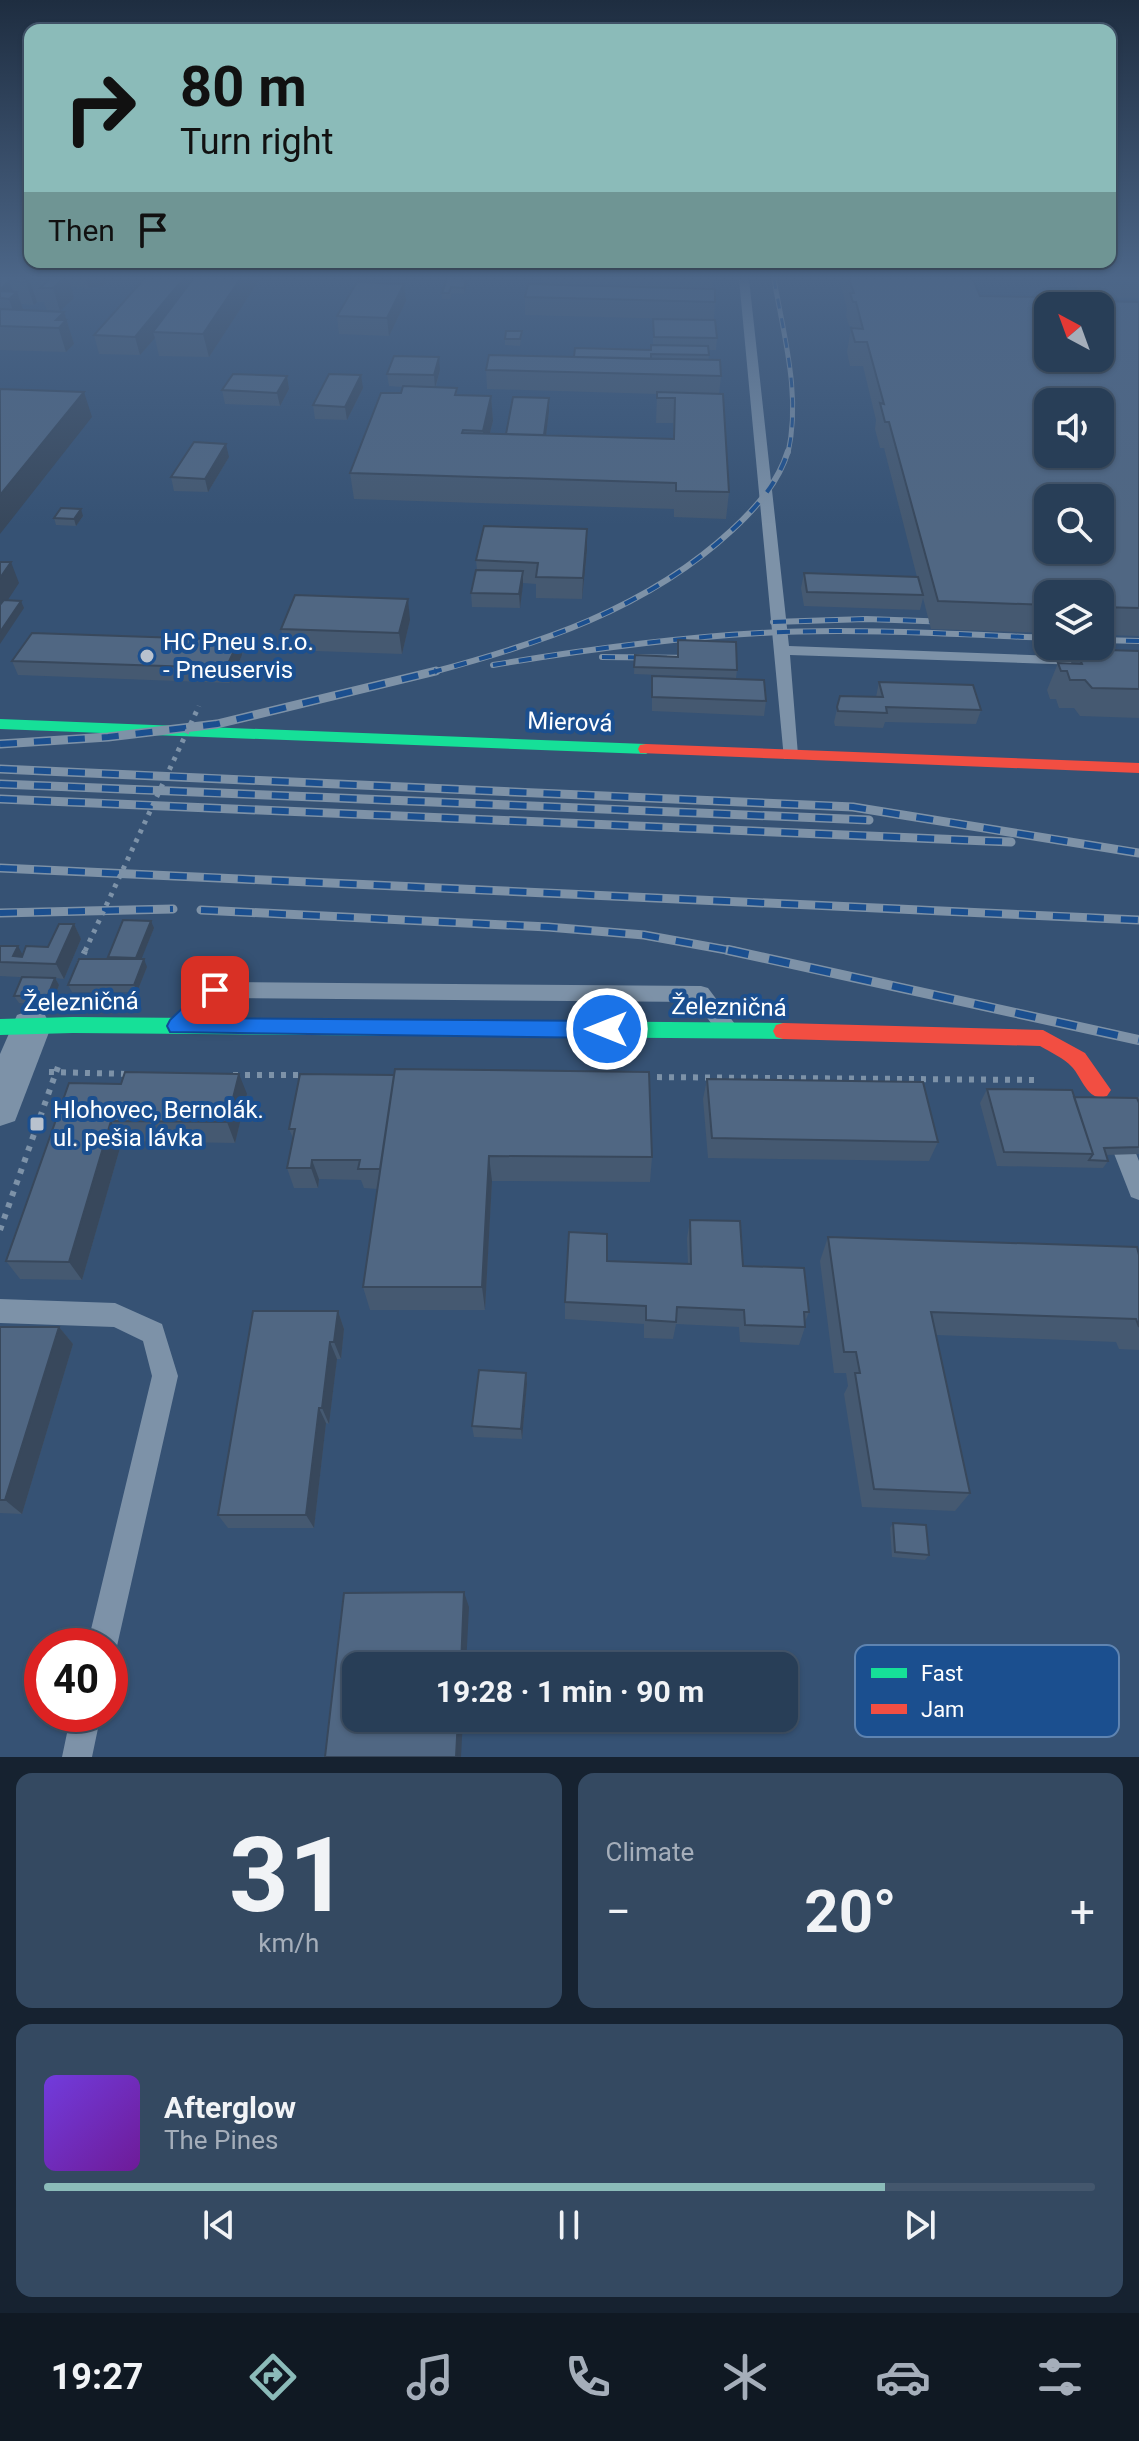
<!DOCTYPE html>
<html lang="en">
<head>
<meta charset="utf-8">
<style>
  body { margin:0; font-family:Roboto,sans-serif; background:#344961; color:#f1f3f6; height:100vh; display:flex; flex-direction:column; font-size:30px; white-space:nowrap }
  * { box-sizing:border-box; margin:0 }
  p { font-size:26px; color:#a5aeba }
  .icon { flex:none; width:44px; height:44px; fill:none; stroke:currentColor; stroke-width:2; stroke-linecap:round; stroke-linejoin:round }
  .map { position:relative; height:1757px; overflow:hidden }
  .panel { display:flex; flex-direction:column; gap:16px; padding:16px; background:#162230; flex:1 }
  .panel>* { flex:none }
  .top-card { position:absolute; left:24px; top:24px; width:1092px; height:244px; border-radius:16px; box-shadow:0 2px 6px #0004,0 0 0 2px #44576d; background:#8bbbb9; color:#111; overflow:hidden }
  .needle { width:52px; rotate:319deg }
  .tools { position:absolute; left:1034px; top:292px; display:grid; gap:16px }
  .tools a { display:grid; place-items:center; width:80px; height:80px; border-radius:16px; background:#283e57; box-shadow:0 2px 6px #0004,0 0 0 2px #44576d; font-size:40px }
  .speed { position:absolute; left:24px; top:1628px; display:flex; gap:16px; font-size:40px; font-weight:700; text-align:center }
  .speed>* { display:grid; place-content:center; width:104px; height:104px; border-radius:50%; background:#283e57; box-shadow:0 2px 6px #0004,0 0 0 2px #44576d; line-height:1 }
  .speed .limit { border:12px solid #d22; background:#fff; color:#111 }
  .pin { position:absolute; display:grid; place-items:center; width:68px; height:68px; color:#fff; margin:-34px; border-radius:16px; box-shadow:0 4px 12px #0006 }
  .me { position:absolute; width:88px; margin:-44px; rotate:270deg; stroke-linejoin:round; filter:drop-shadow(0 0 6px #0008) }
  .turn { display:flex; align-items:center; gap:28px; height:168px; padding:0 24px; font-size:36px }
  .turn .icon { width:104px; height:104px; stroke-width:2.5 }
  .turn b { display:block; font-size:56px; line-height:68px }
  .then { display:flex; align-items:center; height:76px; padding:0 24px; background:#0003; gap:16px; font-size:30px }
  .big { font-size:60px; font-weight:700; line-height:1.1 }
  .panel .card { flex:1; display:flex; flex-direction:column; justify-content:center; gap:12px; min-width:0; padding:0 28px; border-radius:16px; background:#344961 }
  .panel .dial { align-items:center; gap:0 }
  .dial b { font-size:104px; line-height:1 }
  .song { display:flex; align-items:center; gap:24px }
  .cover { width:96px; height:96px; border-radius:12px; background:linear-gradient(135deg,hsl(260 70% 55%),hsl(280 70% 35%)) }
  .played { height:8px; border-radius:4px; background:linear-gradient(90deg,#8bbbb9 80%,#44576d 80%) }
  .keys { display:flex; justify-content:space-around; direction:ltr }
  .heat { display:flex; justify-content:space-between; align-items:center; font-size:44px; direction:ltr }
  .panel .tiles { flex:1; display:grid; gap:16px; grid-template-columns:1fr 1fr }
  .card:last-child { grid-column:span 2 }
  .trip { position:absolute; left:342px; top:1652px; width:456px; height:80px; border-radius:16px; background:#283e57; box-shadow:0 2px 6px #0004,0 0 0 2px #44576d; font-weight:700; line-height:80px; text-align:center }
  .menu { display:flex; height:128px; justify-content:space-around; align-items:center; background:#101923; color:#a5aeba }
  .menu .icon { width:56px; height:56px }
  .menu .active { color:#8bbbb9 }
  .menu b { font-size:36px; color:#f1f3f6 }
  .map>svg:first-child { display:block }
  .lines { fill:none; stroke-linecap:round; stroke-linejoin:round }
  .path { stroke:#7d92a8; stroke-width:6; stroke-dasharray:5 7; stroke-linecap:butt }
  .lane { fill:#7d92a8; fill-rule:evenodd }
  .street { fill:#7d92a8; fill-rule:evenodd }
  .fast { fill:#16e098; fill-rule:evenodd }
  .jam { fill:#f24e42; fill-rule:evenodd }
  .rail-far3-casing { stroke:#7e92a7; stroke-width:5 }
  .rail-far2-casing { stroke:#7e92a7; stroke-width:6 }
  .rail-far1-casing { stroke:#7e92a7; stroke-width:9 }
  .rail-casing { stroke:#7e92a7; stroke-width:10 }
  .rail-far3 { stroke:#1b4f8f; stroke-width:3; stroke-dasharray:10; stroke-linecap:butt }
  .rail-far2 { stroke:#1b4f8f; stroke-width:4; stroke-dasharray:13; stroke-linecap:butt }
  .rail-far1 { stroke:#1b4f8f; stroke-width:6; stroke-dasharray:17; stroke-linecap:butt }
  .rail { stroke:#1b4f8f; stroke-width:7; stroke-dasharray:21; stroke-linecap:butt }
  .path-bridge { stroke:#7d92a8; stroke-width:5; stroke-dasharray:4 6; stroke-linecap:butt }
  .wall { fill:#455971 }
  .shaded-wall { fill:#38485c }
  .building { fill:#506783; stroke:#38485c; stroke-width:2; fill-rule:evenodd }
  .route { fill:#1a73e8; stroke:#114b97; stroke-width:2 }
  .poi-dot { fill:#b9c2ce; stroke:#1b4f8f; stroke-width:3 }
  .labels { text-anchor:middle; dominant-baseline:central; stroke-width:8; stroke-linejoin:round; paint-order:stroke }
  .poi-label { font-size:24px; fill:#fff; stroke:#1b4f8f; text-anchor:start }
  .street-label { font-size:24px; fill:#fff; stroke:#1b4f8f }
  .key { fill:#1b4f8f; stroke:#5f84b1; stroke-width:2 }
  .key-label { font-size:22px; fill:#fff }
</style>
</head>
<body>
<div class="map">
<svg width="1139" height="1757" viewBox="0 0 1139 1757">
  <rect width="100%" height="100%" fill="#365274"/>
  <g class="lines">
    <path class="path" d="M79,965L85,951
      M49,1072L131,1074
      M233,1075H303
      M645,1077L1039,1080
      M0,1230L60,1061"/>
    <path class="lane" d="M739,279H749L789,646L1139,659V667L790,655L798,755L796,759H784Z
      M215,982L701,986L708,988L738,1028L735,1034C717,1040 706,1014 696,1002L219,998C208,1009 192,1033 175,1027L172,1021L175,1015L208,984Z
      M1117,1123L1125,1126L1139,1161V1200L1131,1197L1106,1133L1109,1126Z
      M0,1299L115,1303L162,1324L178,1376L117,1646L110,1657V1646H87L152,1376L143,1341L114,1327L0,1323Z
      M71,1714H101L92,1757H62Z"/>
    <path class="street" d="M31,1010L45,1015L51,1027L15,1121L0,1126V1054L17,1015Z"/>
    <path class="fast" d="M0,719L646,744L654,749L646,754L0,729Z
      M73,1017L783,1023L790,1025L793,1031L790,1037L783,1039L73,1033L0,1035V1019Z"/>
    <path class="jam" d="M646,744L1139,763V773L640,753L638,749L640,745Z
      M783,1023L1043,1030L1085,1053L1111,1090L1107,1096C1088,1103 1083,1079 1072,1067C1064,1058 1050,1052 1040,1046L783,1039L776,1037L773,1031L776,1025Z"/>
    <g class="rail-far3-casing">
      <path id="rail-far3" d="M774,279C784,337 801,395 788,453"/>
    </g>
    <g class="rail-far2-casing">
      <path id="rail-far2" d="M773,622L866,619L952,622
        M1100,640L1139,641
        M602,657L698,658
        M493,665C582,650 671,638 760,633C856,628 952,634 1048,638
        M429,673C539,644 647,609 732,530C756,508 778,483 788,451"/>
    </g>
    <g class="rail-far1-casing">
      <path id="rail-far1" d="M0,744L108,737L217,724L436,671
        M0,769L853,807L1139,853
        M0,784L869,820
        M0,799L1011,842
        M0,868L1139,920
        M201,910L548,927L644,935L738,952
        M0,913L173,909"/>
    </g>
    <g class="rail-casing">
      <path id="rail" d="M728,950L1139,1040"/>
    </g>
    <use href="#rail-far3" class="rail-far3"/>
    <use href="#rail-far2" class="rail-far2"/>
    <use href="#rail-far1" class="rail-far1"/>
    <use href="#rail" class="rail"/>
    <path class="path-bridge" d="M85,951L199,706"/>
  </g>
  <path class="wall" d="M0,279H108L102,286L89,288L71,287L74,298L60,311H47L44,302H37L34,305L21,304L23,310L64,312L74,344L66,352L0,350Z
    M260,279L209,357L159,356L155,338L140,355L99,354L94,335Z
    M447,279L468,281L464,294L452,293L450,299H442V293Z
    M543,279H713L712,289L715,302L714,320L525,315V297L543,284Z
    M839,279H973L980,296L1139,302V636L1100,635V594H1048V633L931,629L923,598L920,610L804,606L801,588L804,573L917,577L884,448H880L875,429L876,420L863,366H850L847,352L851,328H853L852,326H849L846,316L847,308Z
    M1076,279H1139V298L1083,297L1075,284Z
    M406,301L389,336L339,334L337,316Z
    M653,319L717,338L716,350H708L709,360L721,376L719,394L729,492L726,519L674,517V509L354,499L350,473L401,393L403,387L389,386L387,374L440,370L436,387L457,388V395L491,396L493,421L490,434H506L549,398V411L546,435L673,439V423H656L657,394L487,389L486,370L574,357L651,350L653,345Z
    M522,331L520,346L505,345V339Z
    M287,376L289,389L280,406L225,404L222,390Z
    M363,388L347,420L315,419L313,405Z
    M229,457L208,492L174,491L171,477Z
    M83,516L76,526L56,525L54,518Z
    M587,550L582,599L536,598V584L523,583L520,608L472,607L471,593L477,570L476,560Z
    M410,620L402,654L286,650L281,629Z
    M1076,649L1139,651V718L1080,716L1074,708H1059L1056,699H1050L1047,690L1058,663H1071Z
    M242,655L230,683L18,675L12,661Z
    M635,655L737,670L736,678L634,674Z
    M652,676L766,701L764,716L652,711Z
    M879,682L981,710L976,724L885,722L883,728L835,726L834,722L840,696L876,697Z
    M74,924L81,939L64,979L55,978L59,985L52,1003H19L14,996L37,978L0,976V946L23,955L48,947Z
    M154,928L141,959L147,967L137,992H72L68,985L108,959V957Z
    M707,1079L938,1142L929,1161L708,1158L703,1099Z
    M121,1084L247,1094L235,1143L122,1141L82,1280L20,1279L6,1261Z
    M987,1089L1074,1097L1137,1098L1139,1096V1154L1106,1155L1108,1161L1103,1168L997,1166L980,1103Z
    M289,1129L652,1157L650,1182L492,1181L485,1310H370L363,1287L378,1189L364,1188L361,1180L319,1179L318,1188H294L287,1168L293,1138Z
    M690,1220L743,1266L809,1312L805,1322V1327L799,1345L740,1342L739,1327L676,1324L673,1339L644,1338V1324L565,1319V1302L607,1261L688,1264L687,1238Z
    M828,1237L1139,1255V1350L1119,1349L1116,1342L936,1335L970,1493L955,1511L862,1507L844,1394L848,1386L846,1373H834L820,1261Z
    M338,1311L344,1329L341,1359H337L329,1424L326,1423L314,1528H228L218,1515Z
    M0,1327H59L73,1344L22,1514L0,1513Z
    M526,1373L527,1384L522,1439L474,1437L472,1426Z
    M893,1523L929,1555L925,1560L892,1557L890,1528Z"/>
  <path class="shaded-wall" d="M29,279L37,302L34,305L26,282Z
    M63,279H69L74,298L60,311L53,288Z
    M86,279H108L102,286L89,288Z
    M183,279H201L153,332L155,338L140,355L135,337Z
    M240,279H260L209,357L203,334Z
    M466,279H468V281L464,294V288Z
    M9,281L14,295L17,292L25,315L17,322L9,299L0,295V290Z
    M404,284L406,301L389,336L387,318Z
    M64,312L74,344L66,352L56,320Z
    M439,357L440,370L435,388L434,375Z
    M361,375L363,388L347,420L345,407Z
    M287,376L289,389L280,406L277,393Z
    M84,392L92,417L0,534V495Z
    M491,396L493,421L484,456L483,431Z
    M549,398V411L544,453L543,439Z
    M226,444L229,457L208,492L205,479Z
    M81,509L83,516L76,526L74,519Z
    M587,529V550L582,599L583,578Z
    M11,562L19,583L0,612V578Z
    M523,571V585L520,608L519,594Z
    M408,599L410,620L402,654L399,633Z
    M21,601L24,608L0,644V632Z
    M239,640L242,655L230,683L226,668Z
    M151,921L154,928L139,965L136,958Z
    M74,924L81,939L64,979L56,964Z
    M18,946L26,961L13,956Z
    M144,959L147,967L137,992L134,985Z
    M55,978L59,985L52,1003L48,995Z
    M239,1074L247,1094L235,1143L227,1122Z
    M111,1121L122,1141L82,1280L69,1262Z
    M489,1156L492,1181L485,1310L482,1287Z
    M312,1160L319,1179L318,1188L311,1168Z
    M338,1311L344,1329L341,1359L334,1342Z
    M59,1327L73,1344L22,1514L5,1500Z
    M330,1342L337,1359L329,1424L322,1408Z
    M526,1373L527,1384L522,1439L521,1429Z
    M319,1408L326,1423L314,1528L306,1515Z
    M464,1592L469,1607L466,1666H461Z
    M458,1718H463L461,1757H456Z"/>
  <path class="building" d="M0,279H29L26,282L9,281L0,290Z
    M39,279H63L53,288H40L48,280Z
    M144,279H183L135,337L94,335Z
    M193,279H240L203,334L153,332Z
    M447,279H466L464,288L451,287L449,293H442Z
    M849,279H973L980,296L1094,298L1095,301L1139,302V608L1100,607V594H1048V605L938,601L889,422H885L880,403L884,404L867,342H855L851,328L863,329L856,302H853L850,293H854ZM1048,306H1100V358H1048ZM1048,402H1100V454H1048ZM1048,498H1100V550H1048Z
    M357,282L404,284L387,318L337,316Z
    M528,284L715,289V302L525,297Z
    M0,291L17,292L9,299L0,298Z
    M0,309L64,312L56,320H66L59,328L0,326Z
    M653,319L715,320L717,338L654,337Z
    M506,331H522L520,339H505Z
    M651,345L708,346L709,355L651,354V359L574,357L575,348L651,350Z
    M489,355L720,360L721,376L486,370Z
    M394,356L439,357L434,375L387,374Z
    M233,374L287,376L277,393L222,390Z
    M329,374L361,375L345,407L313,405Z
    M403,386L457,388L455,395L491,396L483,431L463,430L462,433L674,439L675,398H657V392L723,394L729,492L676,491V483L350,473L381,393H401Z
    M0,389L84,392L0,495Z
    M513,397L549,398L544,435L506,434Z
    M194,442L226,444L205,479L171,477Z
    M61,508L81,509L74,519L54,518Z
    M484,526L587,529L583,578L536,577L538,563L476,560Z
    M0,562H11L0,578Z
    M476,570L523,571L519,594L471,593Z
    M804,573L918,577L923,595L807,592Z
    M295,595L408,599L399,633L281,629Z
    M4,600L21,601L0,632V605Z
    M32,633L239,640L226,668L12,661Z
    M678,640L736,642L737,670L634,667L635,655L678,657Z
    M1076,649L1139,651V689L1092,688L1085,680H1070L1067,671H1061L1058,663L1082,664Z
    M652,676L764,680L766,701L652,697Z
    M879,682L973,685L981,710L886,707L887,713L838,711L837,707L840,696L883,697Z
    M123,920L151,921L136,958L108,957Z
    M59,924H74L56,964L0,962V946H18L13,956L22,957L26,946L48,947Z
    M79,959H144L134,985H68Z
    M22,977L55,978L48,995L14,996Z
    M395,1069L649,1072L652,1157L489,1156L482,1287H363Z
    M125,1072L239,1074L227,1122L111,1121L69,1262L6,1261L69,1083L121,1084Z
    M300,1074L394,1075L380,1169H358L360,1160H312L311,1168H287L295,1129H289Z
    M707,1079L923,1082L938,1142L712,1138Z
    M987,1089L1072,1090L1093,1154L1004,1152Z
    M1074,1097L1137,1098L1139,1103V1147L1104,1148L1108,1161L1089,1160L1093,1154Z
    M690,1220L740,1221L743,1266L804,1268L809,1312H804L805,1327L745,1325L744,1310L677,1307L676,1322L646,1320V1306L565,1302L569,1232L607,1234V1261L691,1264Z
    M828,1237L1137,1247L1139,1255V1327L1136,1319L931,1312L970,1493L874,1489L855,1373H860L856,1352H844Z
    M253,1311H338L334,1342H330L322,1408H319L306,1515H218Z
    M0,1327H59L5,1500H0Z
    M479,1370L526,1373L521,1429L472,1426Z
    M893,1523L926,1525L929,1555L895,1552Z
    M464,1592L461,1666H356V1718H458L456,1757H325L344,1593Z"/>
  <linearGradient id="sky" x2="0" y2="1"><stop stop-color="#1e2d40"/><stop offset="0.53" stop-color="#4c6688"/><stop offset="1" stop-color="#4c6688" stop-opacity="0"/></linearGradient>
  <rect width="1139" height="525" fill="url(#sky)"/>
  <path class="route" d="M215,982L222,984L225,990L199,1018L607,1021L614,1023L617,1029L614,1035L607,1038L170,1032L167,1026L170,1020L208,984Z"/>
  <g class="poi-dot">
    <circle cx="147" cy="656" r="8"/>
    <rect x="29" y="1116" width="16" height="16" rx="4"/>
  </g>
  <g class="labels">
    <g class="poi-label">
      <text x="163" y="642">HC Pneu s.r.o.<tspan x="163" dy="28">- Pneuservis</tspan></text>
      <text x="53" y="1110">Hlohovec, Bernolák.<tspan x="53" dy="28">ul. pešia lávka</tspan></text>
    </g>
    <g class="street-label">
      <text transform="translate(570 722) rotate(2)">Mierová</text>
      <text transform="translate(81 1002) rotate(-1)">Železničná</text>
      <text transform="translate(729 1007) rotate(1)">Železničná</text>
    </g>
  </g>
  <rect x="855" y="1645" width="264" height="92" rx="12" class="key"/>
  <rect x="871" y="1668" width="36" height="10" fill="#16e098"/>
  <rect x="871" y="1704" width="36" height="10" fill="#f24e42"/>
  <g class="key-label">
    <text x="921" y="1681">Fast</text>
    <text x="921" y="1717">Jam</text>
  </g>
</svg>
<div class="tools">
<a><svg class="needle" viewBox="-14 -14 28 28"><path d="M0-13l5 13h-10z" fill="#e53935"/><path d="M0 13l5-13h-10z" fill="#a5aeba"/></svg></a>
<a><svg class="icon" aria-label="sound" viewBox="0 0 24 24"><path d="M4 9h4l5-4v14l-5-4H4zM17 9q2 3 0 6"/></svg></a>
<a><svg class="icon" aria-label="search" viewBox="0 0 24 24"><circle cx="10" cy="10" r="6"/><path d="M15 15l6 6"/></svg></a>
<a><svg class="icon" aria-label="layers" viewBox="0 0 24 24"><path d="M12 4l9 5-9 5-9-5zM3 14l9 5 9-5"/></svg></a>
</div>
<div class="speed"><div class="limit">40</div></div>
<div class="pin" style="left:215px;top:990px;background:#d93025"><svg class="icon" aria-label="arrive" viewBox="0 0 24 24"><path d="M6 21V4h12l-3 4 3 4H6"/></svg></div>
<svg class="me" style="left:607px;top:1029px" viewBox="-20 -20 40 40"><circle r="17" fill="#1a73e8" stroke="#fff" stroke-width="3"/><path d="M0-11L8 9 0 5-8 9z" fill="#fff"/></svg>
<div class="trip">19:28 · 1 min · 90 m</div>
<div class="top-card">
<div class="turn"><svg class="icon" aria-label="right" viewBox="0 0 24 24"><path d="M7 20v-9h11M14 6l5 5-5 5"/></svg><div><b>80 m</b>Turn right</div></div>
<div class="then">Then<svg class="icon" aria-label="arrive" viewBox="0 0 24 24"><path d="M6 21V4h12l-3 4 3 4H6"/></svg></div>
</div>
</div>
<section class="panel">
<div class="tiles">
<div class="card dial"><b>31</b><p>km/h</p></div>
<div class="card"><p>Climate</p>
<div class="heat"><a>−</a><b class="big">20°</b><a>+</a></div>
</div>
<div class="card">
<div class="song"><i class="cover"></i><div><b>Afterglow</b><p>The Pines</p></div></div>
<div class="played"></div>
<div class="keys"><svg class="icon" aria-label="previous" viewBox="0 0 24 24"><path d="M18 5L8 12l10 7zM5 5v14"/></svg><svg class="icon" aria-label="pause" viewBox="0 0 24 24"><path d="M8 5v14M16 5v14"/></svg><svg class="icon" aria-label="next" viewBox="0 0 24 24"><path d="M6 5l10 7-10 7zM19 5v14"/></svg></div>
</div>
</div>
</section>
<nav class="menu">
<b>19:27</b>
<svg class="icon active" aria-label="directions" viewBox="0 0 24 24"><path d="M12 3l9 9-9 9-9-9zM9 14v-3h6M13 9l2 2-2 2"/></svg>
<svg class="icon" aria-label="music" viewBox="0 0 24 24"><path d="M9 18V5l10-2v13"/><circle cx="6" cy="18" r="3"/><circle cx="16" cy="16" r="3"/></svg>
<svg class="icon" aria-label="phone" viewBox="0 0 24 24"><path d="M5 4h4l2 5-3 2q2 4 5 5l2-3 5 2v4C11 20 4 13 5 4z"/></svg>
<svg class="icon" aria-label="climate" viewBox="0 0 24 24"><path d="M12 3v18M4 7l16 10M4 17L20 7"/></svg>
<svg class="icon" aria-label="car" viewBox="0 0 24 24"><path d="M5 17H2v-5l4-1 3-4h7l3 4 3 1v5h-3M9 17h6M6 11h13"/><circle cx="7" cy="17" r="2"/><circle cx="17" cy="17" r="2"/></svg>
<svg class="icon" aria-label="filters" viewBox="0 0 24 24"><path d="M4 7h16M4 17h16"/><circle cx="9" cy="7" r="2"/><circle cx="15" cy="17" r="2"/></svg>
</nav>
</body>
</html>
